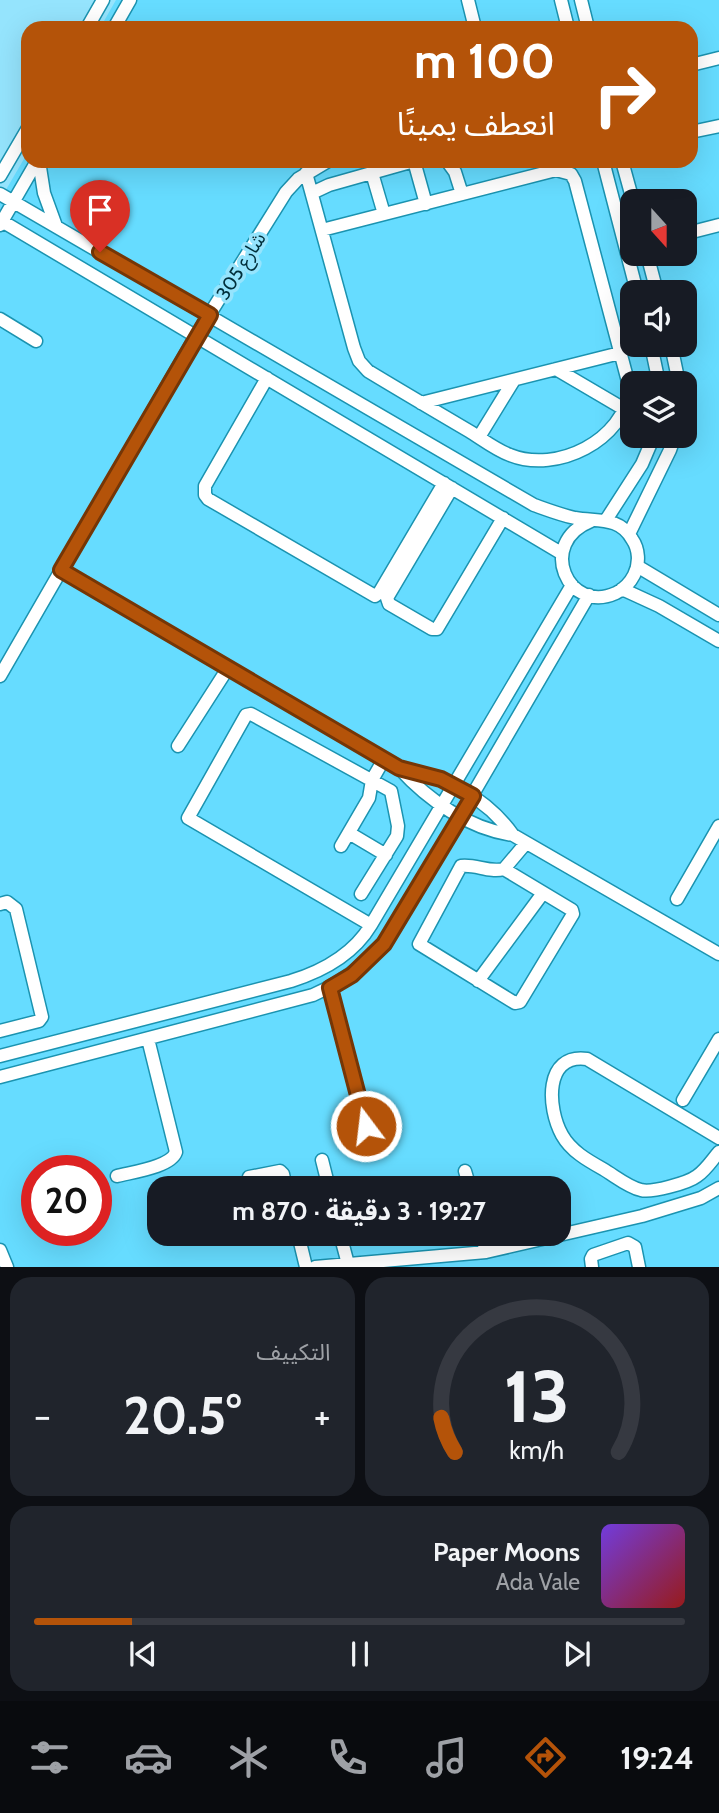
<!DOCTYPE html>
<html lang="ar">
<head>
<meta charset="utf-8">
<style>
  body { margin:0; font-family:Cabin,"Noto Sans Arabic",sans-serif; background:#20242c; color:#f1f3f6; direction:rtl; height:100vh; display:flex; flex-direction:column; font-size:26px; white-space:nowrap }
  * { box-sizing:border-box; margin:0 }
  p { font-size:23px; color:#9ea1a6 }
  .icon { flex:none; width:38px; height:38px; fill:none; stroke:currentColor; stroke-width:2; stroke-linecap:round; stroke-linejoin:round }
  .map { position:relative; height:1267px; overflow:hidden; direction:ltr }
  .details { display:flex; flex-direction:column; gap:10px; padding:10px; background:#0d0f14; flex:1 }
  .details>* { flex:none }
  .top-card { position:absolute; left:21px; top:21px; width:677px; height:147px; border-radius:21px; box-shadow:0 7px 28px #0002; direction:rtl; background:#b45309; color:#fff; overflow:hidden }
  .needle { width:46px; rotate:159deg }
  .fabs { position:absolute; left:620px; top:189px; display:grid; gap:14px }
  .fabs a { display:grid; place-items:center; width:77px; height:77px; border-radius:14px; background:#171b24; box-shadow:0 7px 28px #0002; font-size:35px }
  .speed { position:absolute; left:21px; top:1155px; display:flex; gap:14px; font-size:35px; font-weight:700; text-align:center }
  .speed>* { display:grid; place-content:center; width:91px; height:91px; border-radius:50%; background:#171b24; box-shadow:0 7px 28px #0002; line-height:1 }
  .speed .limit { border:10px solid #d22; background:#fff; color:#111 }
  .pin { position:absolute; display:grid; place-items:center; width:60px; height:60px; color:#fff; margin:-72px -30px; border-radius:50% 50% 50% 0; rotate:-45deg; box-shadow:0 0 7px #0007 }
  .pin .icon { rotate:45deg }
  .me { position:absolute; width:77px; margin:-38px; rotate:345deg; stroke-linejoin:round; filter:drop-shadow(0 0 5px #0008) }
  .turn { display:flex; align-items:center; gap:24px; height:147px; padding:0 28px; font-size:32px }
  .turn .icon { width:91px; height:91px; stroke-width:2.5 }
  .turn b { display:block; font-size:49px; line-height:60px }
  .big { font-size:52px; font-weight:700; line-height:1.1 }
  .details .widget { flex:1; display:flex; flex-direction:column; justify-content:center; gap:10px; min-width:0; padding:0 24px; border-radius:21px; background:#20242c }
  .details .dial { align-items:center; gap:0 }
  .dial svg { height:182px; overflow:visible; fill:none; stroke:#363941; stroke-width:7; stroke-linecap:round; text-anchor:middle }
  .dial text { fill:#f1f3f6; stroke:none }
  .song { display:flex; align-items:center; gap:21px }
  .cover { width:84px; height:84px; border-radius:10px; background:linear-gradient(135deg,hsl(260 70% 55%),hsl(0 70% 35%)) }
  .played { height:7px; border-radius:4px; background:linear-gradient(90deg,#b45309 15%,#363941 15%) }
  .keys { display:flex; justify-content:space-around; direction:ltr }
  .heat { display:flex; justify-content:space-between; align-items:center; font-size:38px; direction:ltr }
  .details .tiles { flex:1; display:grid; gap:10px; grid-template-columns:1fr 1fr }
  .widget:last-child { grid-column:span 2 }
  .trip { position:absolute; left:147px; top:1176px; width:424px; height:70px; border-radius:21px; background:#171b24; box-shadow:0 7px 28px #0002; font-weight:700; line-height:70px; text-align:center; direction:rtl }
  .tabs { display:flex; height:112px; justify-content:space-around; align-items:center; background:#090b0e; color:#9ea1a6 }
  .tabs .icon { width:49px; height:49px }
  .tabs .on { color:#b45309 }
  .tabs b { font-size:32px; color:#f1f3f6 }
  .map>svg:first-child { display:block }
  .built { fill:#66dcff; fill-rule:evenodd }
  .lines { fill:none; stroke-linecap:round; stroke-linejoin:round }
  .minor-casing { stroke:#1b93b0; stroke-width:15 }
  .minor { stroke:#fff; stroke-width:12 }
  .route-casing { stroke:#753606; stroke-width:18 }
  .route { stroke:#b45309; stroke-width:12 }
  .labels { text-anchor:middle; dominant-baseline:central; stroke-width:7; stroke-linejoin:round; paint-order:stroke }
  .street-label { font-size:19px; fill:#002f3b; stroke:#95e4fd }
</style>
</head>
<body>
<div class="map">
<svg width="719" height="1267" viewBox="0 0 719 1267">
  <rect width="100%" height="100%" fill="#95e4fd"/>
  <path class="built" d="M116,0H719V1267H0V200L28,152V161H691V28H100ZM632,201H684V254H632ZM632,292H684V345H632ZM632,383H684V436H632ZM37,1171H96V1230H37ZM159,1188H558V1234H159Z"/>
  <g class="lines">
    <g class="minor-casing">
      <path id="minor" d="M468,0L475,28
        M561,0L568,28
        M581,0L588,28
        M87,28L103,0
        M114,28L130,0
        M691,65L719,58
        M691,132L719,126
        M39,161L44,193L56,226
        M414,161L426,204
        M447,161L455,172L462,194
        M603,161L637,292
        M622,161L633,201
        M306,173L354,348L359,361L368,371C401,391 435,411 469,431C482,439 496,450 510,455C557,474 624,440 630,389L575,181L571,174L556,170L322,230
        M372,173L384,214
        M0,176L28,128
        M312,193L329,185L414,161
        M0,194L534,505C548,510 561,515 575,518C597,522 619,516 632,539C639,549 640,563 634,575C630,583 624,589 616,593C568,615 536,543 591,521
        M0,220L561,553
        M0,225L37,161
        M684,234L719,225
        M647,254L657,292
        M0,319L36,341
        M651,345L659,383
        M671,345L679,383
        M556,369L624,409
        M267,378L205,486V495L208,499L375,596L379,593L444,483
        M421,403L620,353
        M479,437L514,380
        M452,488L387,598L389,604L432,629H437L503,518
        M606,520L642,464L654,436
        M629,534L670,450L675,436
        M637,566L719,615
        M61,570L399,768C428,800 469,829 513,835L719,954
        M622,589L659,606L719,641
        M0,676L196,336L286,192L298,179L328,161
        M178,746L228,668
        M399,768C444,776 486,797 513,835
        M349,833L386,855
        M341,846L369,798L372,780L384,759
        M504,869L572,910L573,914L520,1002L515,1003L419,944L461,866C476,864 489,873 504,869L526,843
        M361,894L397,836L398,826L391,791L251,714L246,715L188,818L371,925
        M677,899L719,826
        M0,904L7,902L16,909L42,1017L39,1021L0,1031
        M478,981L543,893
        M330,988L366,1126
        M0,1056L291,981C323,971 353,955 371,925L572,585
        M0,1077L313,995C349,979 374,958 396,926L589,595
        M683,1100L719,1039
        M719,1138L587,1059C544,1053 547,1108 562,1135C571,1151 587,1160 603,1169C615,1176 628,1187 641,1190C651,1193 688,1183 697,1176C706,1170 712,1160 719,1152
        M322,1160L329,1188
        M465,1171L470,1188
        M117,1176C132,1172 171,1167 176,1152L148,1039
        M249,1177L280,1171L283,1174L286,1188
        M298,1234L306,1267
        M340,1234L348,1264
        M481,1234L486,1252
        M0,1250L7,1267
        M315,1267L486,1252L642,1216L701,1198L719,1188
        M592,1267L591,1259L593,1255L628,1243L635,1247L639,1267"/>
    </g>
    <use href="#minor" class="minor"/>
  </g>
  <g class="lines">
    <g class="route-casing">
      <path id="route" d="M100,252L210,315L61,570L399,768L441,779L473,796L384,944L352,975L330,988L366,1126"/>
    </g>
    <use href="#route" class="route"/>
  </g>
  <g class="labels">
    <g class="street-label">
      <text transform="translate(241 266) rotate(-58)">شارع 305</text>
    </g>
  </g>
</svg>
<div class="fabs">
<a><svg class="needle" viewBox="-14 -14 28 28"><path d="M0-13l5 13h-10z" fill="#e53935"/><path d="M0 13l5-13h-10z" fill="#9ea1a6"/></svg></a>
<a><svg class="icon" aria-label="sound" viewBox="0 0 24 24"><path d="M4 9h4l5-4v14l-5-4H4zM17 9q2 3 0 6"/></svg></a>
<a><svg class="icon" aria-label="layers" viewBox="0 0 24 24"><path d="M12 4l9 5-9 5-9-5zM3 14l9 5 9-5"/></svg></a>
</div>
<div class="speed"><div class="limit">20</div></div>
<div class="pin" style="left:100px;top:252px;background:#d93025"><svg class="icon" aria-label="arrive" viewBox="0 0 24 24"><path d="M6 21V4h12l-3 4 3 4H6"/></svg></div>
<svg class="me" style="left:366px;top:1126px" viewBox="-20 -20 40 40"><circle r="17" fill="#b45309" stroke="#fff" stroke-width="3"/><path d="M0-11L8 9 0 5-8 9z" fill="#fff"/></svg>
<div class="trip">19:27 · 3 دقيقة · 870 m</div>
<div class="top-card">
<div class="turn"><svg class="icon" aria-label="right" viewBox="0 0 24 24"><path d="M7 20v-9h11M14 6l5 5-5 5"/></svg><div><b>100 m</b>انعطف يمينًا</div></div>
</div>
</div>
<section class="details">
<div class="tiles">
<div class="widget dial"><svg viewBox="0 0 100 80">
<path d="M14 69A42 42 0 1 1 86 69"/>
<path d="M14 69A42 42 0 0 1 8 54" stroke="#b45309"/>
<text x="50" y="56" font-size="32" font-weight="700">13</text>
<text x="50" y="72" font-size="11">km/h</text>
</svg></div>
<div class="widget"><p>التكييف</p>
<div class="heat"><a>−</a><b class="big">20.5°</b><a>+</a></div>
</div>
<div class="widget">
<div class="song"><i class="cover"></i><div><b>Paper Moons</b><p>Ada Vale</p></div></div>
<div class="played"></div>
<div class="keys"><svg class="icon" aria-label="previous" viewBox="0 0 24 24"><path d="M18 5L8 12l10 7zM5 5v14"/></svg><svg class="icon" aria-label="pause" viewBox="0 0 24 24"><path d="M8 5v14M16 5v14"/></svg><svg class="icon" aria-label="next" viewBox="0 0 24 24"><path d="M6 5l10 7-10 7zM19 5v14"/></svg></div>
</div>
</div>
</section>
<nav class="tabs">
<b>19:24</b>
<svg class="icon on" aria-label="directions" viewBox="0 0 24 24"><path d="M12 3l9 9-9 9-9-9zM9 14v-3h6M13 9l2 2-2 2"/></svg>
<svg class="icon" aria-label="music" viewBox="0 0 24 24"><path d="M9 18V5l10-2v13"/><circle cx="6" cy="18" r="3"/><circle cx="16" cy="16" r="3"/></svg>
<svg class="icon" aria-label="phone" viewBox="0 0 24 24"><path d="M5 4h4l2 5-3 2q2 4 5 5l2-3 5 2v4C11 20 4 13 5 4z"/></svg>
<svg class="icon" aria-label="climate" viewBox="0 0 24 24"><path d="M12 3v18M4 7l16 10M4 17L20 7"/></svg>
<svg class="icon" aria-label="car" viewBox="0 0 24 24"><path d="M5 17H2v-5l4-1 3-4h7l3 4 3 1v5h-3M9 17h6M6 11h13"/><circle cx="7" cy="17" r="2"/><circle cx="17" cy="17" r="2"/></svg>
<svg class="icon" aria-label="filters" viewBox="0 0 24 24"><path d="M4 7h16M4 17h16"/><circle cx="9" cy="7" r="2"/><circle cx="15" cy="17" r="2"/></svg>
</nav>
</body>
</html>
